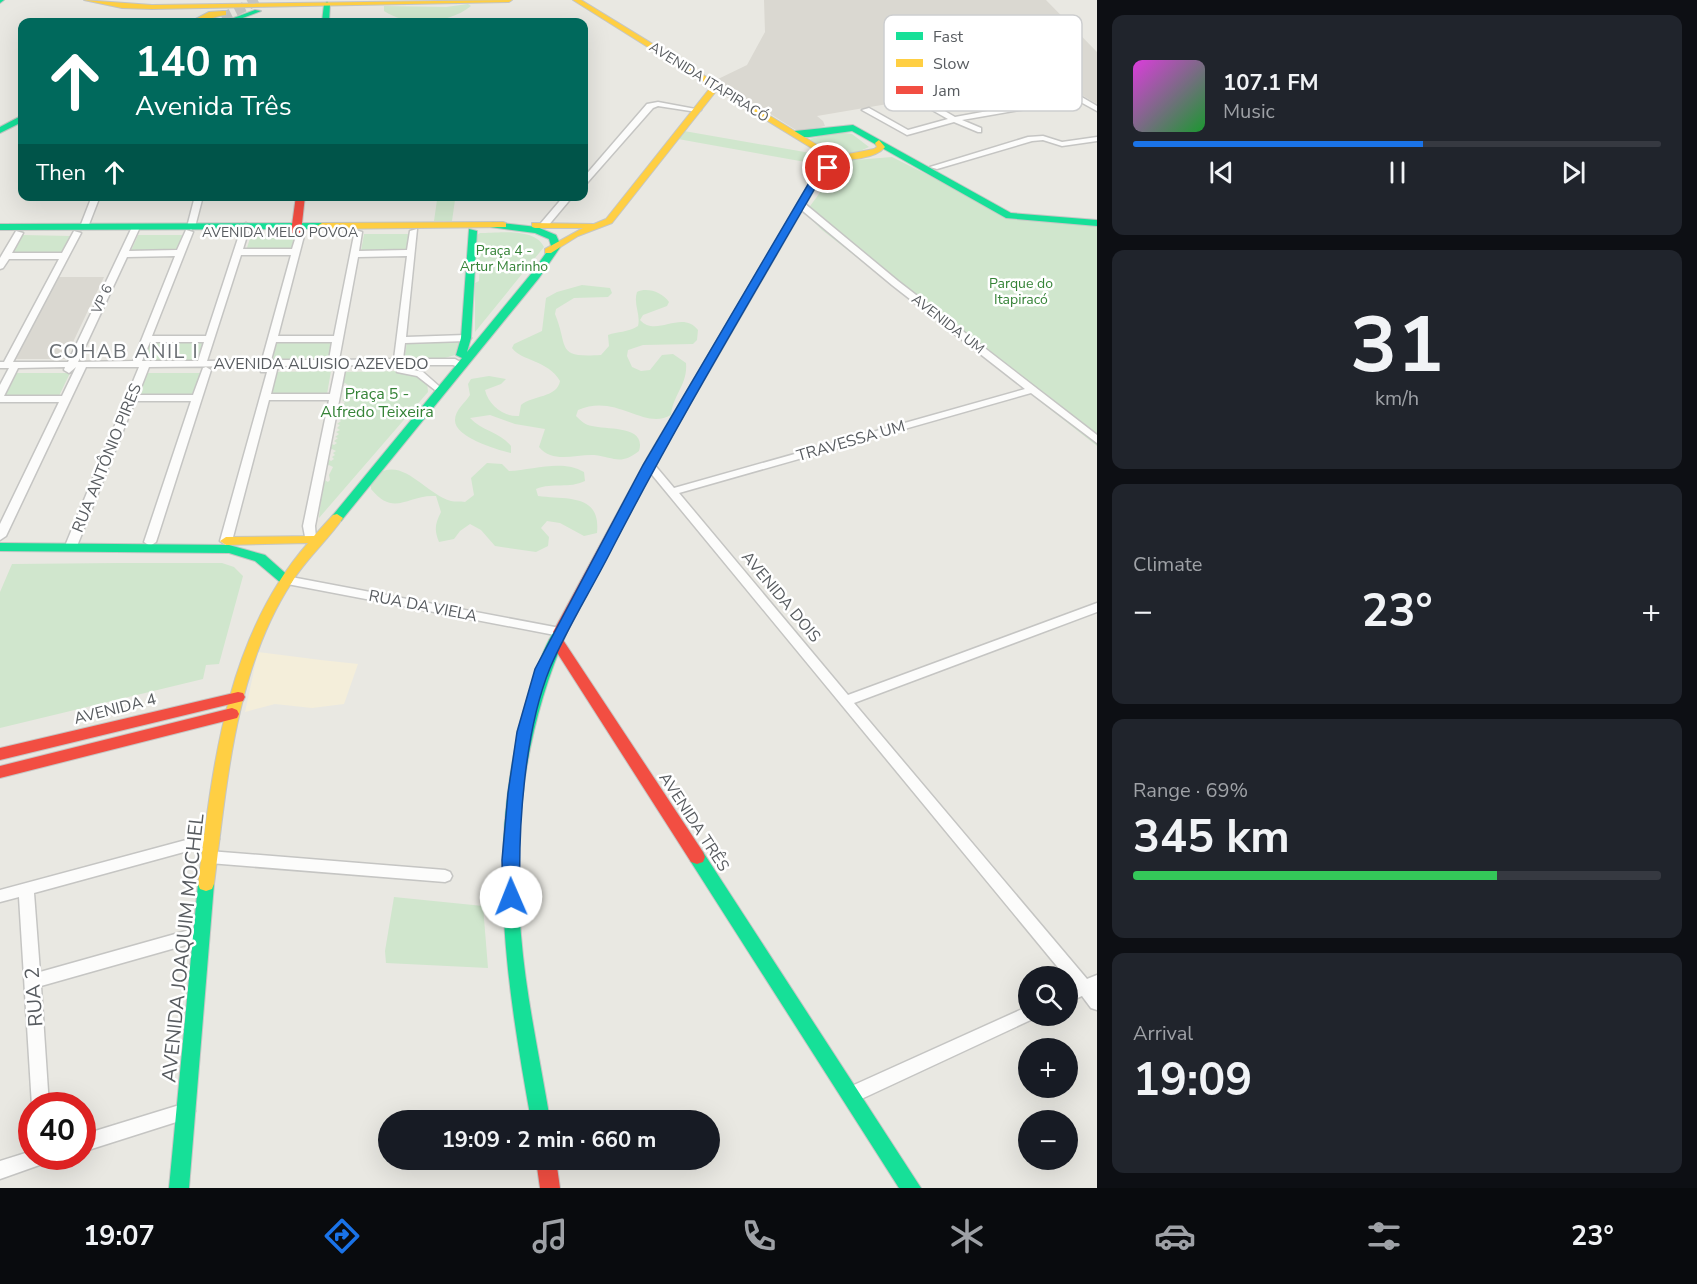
<!DOCTYPE html>
<html lang="en">
<head>
<meta charset="utf-8">
<style>
  body { margin:0; font-family:"Nunito Sans",sans-serif; background:#20242c; color:#f1f3f6; height:100vh; display:flex; flex-direction:column; font-size:22px; white-space:nowrap }
  * { box-sizing:border-box; margin:0 }
  p { font-size:20px; color:#9ea1a6 }
  .icon { flex:none; width:33px; height:33px; fill:none; stroke:currentColor; stroke-width:2; stroke-linecap:round; stroke-linejoin:round }
  .map { position:relative; flex:1; overflow:hidden }
  .details { display:flex; flex-direction:column; gap:15px; padding:15px; background:#0d0f14; width:600px }
  .details>* { flex:none }
  .hud { position:absolute; left:18px; top:18px; width:570px; height:183px; border-radius:12px; box-shadow:0 6px 24px #0002; background:#00695c; color:#fff; overflow:hidden }
  .tools { position:absolute; left:1018px; top:966px; display:grid; gap:12px }
  .tools a { display:grid; place-items:center; width:60px; height:60px; border-radius:50%; background:#171b24; box-shadow:0 6px 24px #0002; font-size:30px }
  .speed { position:absolute; left:18px; top:1092px; display:flex; gap:12px; font-size:30px; font-weight:700; text-align:center }
  .speed>* { display:grid; place-content:center; width:78px; height:78px; border-radius:50%; background:#171b24; box-shadow:0 6px 24px #0002; line-height:1 }
  .speed .limit { border:9px solid #d22; background:#fff; color:#111 }
  .pin { position:absolute; display:grid; place-items:center; width:51px; height:51px; color:#fff; margin:-26px; border:3px solid #fff; border-radius:50%; box-shadow:0 2px 6px #0007 }
  .me { position:absolute; width:66px; margin:-33px; rotate:359deg; stroke-linejoin:round; filter:drop-shadow(0 0 4px #0008) }
  .turn { display:flex; align-items:center; gap:21px; height:126px; padding:0 18px; font-size:27px }
  .turn .icon { width:78px; height:78px; stroke-width:2.5 }
  .turn b { display:block; font-size:42px; line-height:51px }
  .then { display:flex; align-items:center; height:57px; padding:0 18px; background:#0003; gap:12px; font-size:22px }
  .big { font-size:45px; font-weight:700; line-height:1.1 }
  .details .tile { flex:1; display:flex; flex-direction:column; justify-content:center; gap:9px; min-width:0; padding:0 21px; border-radius:12px; background:#20242c }
  .details .dial { align-items:center; gap:0 }
  .dial b { font-size:78px; line-height:1 }
  .song { display:flex; align-items:center; gap:18px }
  .cover { width:72px; height:72px; border-radius:9px; background:linear-gradient(135deg,hsl(300 70% 55%),hsl(130 70% 35%)) }
  .played { height:6px; border-radius:3px; background:linear-gradient(90deg,#1a73e8 55%,#363941 55%) }
  .keys { display:flex; justify-content:space-around; direction:ltr }
  .heat { display:flex; justify-content:space-between; align-items:center; font-size:33px; direction:ltr }
  .charge { height:9px; border-radius:4px; background:linear-gradient(90deg,#34c759 69%,#363941 0) }
  .trip { position:absolute; left:378px; top:1110px; width:342px; height:60px; border-radius:30px; background:#171b24; box-shadow:0 6px 24px #0002; font-weight:700; line-height:60px; text-align:center }
  .dock { display:flex; height:96px; justify-content:space-around; align-items:center; background:#090b0e; color:#9ea1a6 }
  .dock .icon { width:42px; height:42px }
  .dock .on { color:#1a73e8 }
  .dock b { font-size:27px; color:#f1f3f6 }
  main { display:flex; flex:1; min-height:0 }
  .map>svg:first-child { display:block }
  .commercial { fill:#f4eeda }
  .education { fill:#dad8d1 }
  .green { fill:#d0e6cd }
  .lines { fill:none; stroke-linecap:round; stroke-linejoin:round }
  .primary-tunnel { stroke:#c5c5c2; stroke-width:10; stroke-dasharray:10 5; stroke-linecap:butt }
  .street-casing { stroke:#c5c5c3; stroke-width:3 }
  .fast-casing { stroke:#c5c6c4; stroke-width:2 }
  .slow-casing { stroke:#c5c6c4; stroke-width:2 }
  .jam-casing { stroke:#c5c6c4; stroke-width:2 }
  .street { fill:#fcfcfb; fill-rule:evenodd }
  .fast { fill:#16e098; fill-rule:evenodd }
  .slow { fill:#ffcf43; fill-rule:evenodd }
  .jam { fill:#f24e42; fill-rule:evenodd }
  .route { fill:#1a73e8; stroke:#114b97; stroke-width:1.5 }
  .labels { text-anchor:middle; dominant-baseline:central; stroke-width:5; stroke-linejoin:round; paint-order:stroke }
  .far-street-label { font-size:14px; fill:#585c60; stroke:#fff }
  .far-park-label { font-size:14px; fill:#358337; stroke:#fff }
  .street-label { font-size:16px; fill:#585c60; stroke:#fff }
  .park-label { font-size:16px; fill:#358337; stroke:#fff }
  .quarter-label { font-size:20px; letter-spacing:1.5px; fill:#696e73; stroke:#fff }
  .near-street-label { font-size:20px; fill:#585c60; stroke:#fff }
  .key { fill:#fff; stroke:#cdcecf; stroke-width:1.5 }
  .key-label { font-size:16px; fill:#585c60 }
</style>
</head>
<body>
<main>
<div class="map">
<svg width="1097" height="1188" viewBox="0 0 1097 1188">
  <rect width="100%" height="100%" fill="#e9e8e2"/>
  <path class="commercial" d="M258,652L321,660L358,664L344,704L312,708L275,704L245,712Z"/>
  <path class="education" d="M764,0H1046L1097,52V104L1075,91L1052,66L898,67L911,100L817,116L823,121L825,126L799,132L716,80L747,65L765,32Z
    M57,277H104L65,359H13Z"/>
  <path class="green" d="M468,4L471,6C449,24 408,27 384,11V6L446,7Z
    M684,131L816,154L811,163L678,139Z
    M837,132L852,134L869,147C847,158 829,154 810,139Z
    M892,157L1010,216L1097,222V446L822,230L805,213L843,161Z
    M437,200H455L452,221H434Z
    M480,233C497,233 535,227 544,247L475,332V283L479,281L480,260L476,258V254L479,252L480,245L477,243V235Z
    M364,234H410L408,251H361Z
    M23,235L71,236L61,254H11Z
    M138,235H185L178,252L130,253Z
    M251,235H298L293,251H246Z
    M582,285L610,288L612,293L608,297L574,298L556,309L555,314C569,348 555,358 601,355L609,346L608,335C618,331 627,333 638,326C641,315 633,304 637,292C647,287 662,292 669,302L667,306L643,315L640,320C656,338 682,309 698,330L697,340L693,344L643,345L628,350L627,356L632,367L641,371L650,370L662,355L673,354L686,363C688,384 673,395 671,415C644,431 617,393 578,410L576,416C581,421 585,425 592,426C607,430 647,425 639,451C620,466 614,457 594,455C576,454 553,464 539,447L545,429L515,424L490,415L470,418C482,431 500,432 511,446V453C497,450 454,437 455,420C455,410 465,403 470,395L468,384L471,379L489,376L506,379L501,384L485,390C489,406 504,417 519,416L521,405C533,395 557,398 560,381C548,360 521,361 512,348L514,344L542,331L546,298L557,292Z
    M461,340L455,355L438,360H404L407,342Z
    M277,341H331L328,361H271Z
    M151,342H205L198,362L142,361Z
    M331,371L327,394H268L275,372Z
    M404,371L413,373L427,381L428,392L319,518L323,479L328,482L330,480L329,475L333,467L329,465L325,467L327,458L331,461L334,459L332,457L335,455L333,453L336,451L332,449L328,451L330,443L334,445L337,443L334,441L338,438L335,437L339,434L336,432L340,430L337,428L340,425L337,424L341,421L338,419L342,416L339,414L343,411L340,409L345,402L342,400L346,397L343,396L346,393L344,392L348,385L345,383L341,386L344,372Z
    M14,373H70L59,396H2Z
    M145,373H203L196,395H136Z
    M487,463L502,464L509,471C533,470 562,459 584,472L585,481C569,489 553,482 536,489L538,496C567,500 601,493 597,533L584,536L560,523L547,521L541,528L549,537L548,546L536,552L495,546L481,530L470,524L460,531L454,539L439,542C434,530 435,524 441,512L436,496C407,494 395,518 371,489V480C399,450 423,493 451,501C455,502 460,501 465,502L474,495L471,478Z
    M118,563H222L234,567L243,576L219,664L206,665L203,679L0,728V592L12,564Z
    M394,897L483,906L488,968L386,963L385,951Z"/>
  <g class="lines">
    <path class="primary-tunnel" d="M222,18L258,0"/>
    <g class="street-casing">
      <path id="street" d="M1051,76L1059,78L1068,89L1097,106V111L1077,100L962,120L981,128V132H978L954,122L907,135L862,110L869,108L908,130L948,119L925,106L913,92L907,81L913,78ZM1051,80L1055,81L1064,91L1071,96L955,117L936,106L1004,105L1008,103L1004,101L930,102L918,90L914,82Z
        M658,102L701,110L697,112L658,106L653,108L587,183H584V177L647,104Z
        M1043,136L1062,142L1097,137V141L1062,146L1043,140L1032,141L937,169L930,167L1028,137Z
        M92,196H100L88,227L81,229L80,227Z
        M195,196H203L195,227L191,230L187,227Z
        M564,196H573L547,227H541V223Z
        M798,203H804L898,281L1097,435V443L1031,393L679,493L848,695L1097,603V612L854,703L1087,979L1097,975V1010L1091,1008L1082,996L1068,1002V987L1073,985L1068,980V976H1065L644,465L645,463H653L674,488L1025,389L892,285L798,207Z
        M246,223L250,226L243,249H292L298,230L305,232L278,336H334L355,230L362,232L359,251L407,250L410,231L417,229L406,337L466,335L471,338L466,341L405,343L403,359H455L466,365L461,368L453,365H402L398,367L394,365L278,366L271,394H330L335,370L340,367L345,370L315,526L316,539L314,542H306L303,526L329,400H269L232,541L226,545L220,541L267,372H261L260,366L149,367L138,395H193L203,368L206,367L211,370L156,542L150,546L144,542L191,401H135L77,546L71,550L65,546L139,367H86L6,536L0,540V524L59,402H0V385L9,368H0V362H4L59,259H9L3,268L0,269V258L16,231L23,233L12,253H62L74,231L81,233L13,362H68L133,225L140,227L129,251L177,250L186,230L193,232L152,336H206L242,226ZM241,255H291L262,360L207,361ZM175,256L133,361L78,362L127,257ZM407,256L394,359L339,360L358,257ZM150,342H204L198,361H142ZM276,342H332L329,360H271ZM65,367L64,370L69,373L76,367L62,396H4L18,368Z
        M400,367L423,372L440,387L435,390L417,376L397,372V368Z
        M286,576L560,628L566,632L560,636L282,583L280,580Z
        M212,833L217,835L219,839L217,843L34,893L40,972L200,927L205,929L208,934L205,939L200,941L41,986L49,1106H32L19,897L0,902V890Z
        M209,851L445,870L450,872L452,876L450,880L445,882L209,863L204,861L202,857L204,853Z
        M1029,1006V1016H1036L1035,1018L857,1101L851,1103L845,1101L843,1095L845,1089Z
        M186,1103L192,1105L195,1111L192,1117L82,1152V1135Z
        M32,1151V1156H51L48,1162L0,1179V1161Z"/>
    </g>
    <g class="fast-casing">
      <path id="fast" d="M0,0H4L0,3Z
        M327,2L330,4L329,22H322L324,4Z
        M255,10L261,11L232,22H223Z
        M19,117H22V122L0,133V127Z
        M853,125L1011,213L1097,220V226L1006,218L852,131L809,137H795L791,134L795,131Z
        M493,222L537,227L556,235L561,246L539,278L341,521H333L331,518L333,515L462,358L456,355L461,338L469,229L477,231L471,338L467,352L531,274L551,246L549,239L535,233L490,227V223Z
        M0,224L322,223L327,226L322,229L0,230Z
        M0,543L229,545L265,555L293,580L291,583H281L255,561L229,553L0,551Z
        M560,627L567,632C525,727 511,832 521,935C526,997 540,1059 550,1120H531C503,965 483,827 535,674C539,663 550,630 560,627Z
        M697,850L703,852L921,1188H899L691,862L689,857L691,852Z
        M206,877L212,879L214,884L189,1188H169L198,884L200,879Z"/>
    </g>
    <g class="slow-casing">
      <path id="slow" d="M84,0L152,5L512,0L509,2L152,9L122,8Z
        M573,0H581L832,154L843,155L874,149L877,147L875,143L879,140L885,147C875,159 847,161 832,159L659,458L653,462L647,458L824,160L823,155L717,90L612,223L578,236L551,253H545V249L583,228H535L532,227V223L594,224L606,219L710,88H713Z
        M223,11H226V15C214,16 202,23 190,22L209,12Z
        M503,222L506,223V227L322,229L317,226L322,223Z
        M337,514L343,518C328,540 306,559 292,582C235,669 227,783 214,884L212,889L206,891L200,889L198,884C213,765 226,637 308,543L226,545L220,541L226,537L314,536L333,515Z"/>
    </g>
    <g class="jam-casing">
      <path id="jam" d="M296,196H305L301,232L296,235L291,232Z
        M653,454L659,458L567,632L561,637L703,852L705,857L703,862L697,864L691,862L549,640L555,635L553,632L647,458Z
        M238,692L243,693L245,697L243,701L0,760V748Z
        M232,708L237,710L239,714L237,718L0,778V766Z
        M536,1160H556L560,1188H540Z"/>
    </g>
    <use href="#street" class="street"/>
    <use href="#fast" class="fast"/>
    <use href="#slow" class="slow"/>
    <use href="#jam" class="jam"/>
  </g>
  <path class="route" d="M825,166L832,168L818,183C749,303 677,423 613,547C593,587 567,628 550,668C524,732 518,829 520,897L517,902L511,904L505,902L503,897L502,860L508,793L517,732L535,669L643,465L810,181Z"/>
  <g class="labels">
    <g class="far-street-label">
      <text transform="translate(709 82) rotate(32)">AVENIDA ITAPIRACÓ</text>
      <text x="280" y="232">AVENIDA MELO POVOA</text>
      <text transform="translate(102 299) rotate(-65)">VP 6</text>
      <text transform="translate(948 324) rotate(38)">AVENIDA UM</text>
    </g>
    <g class="far-park-label">
      <text x="504" y="250">Praça 4 -<tspan x="504" dy="16">Artur Marinho</tspan></text>
      <text x="1021" y="283">Parque do<tspan x="1021" dy="16">Itapiracó</tspan></text>
    </g>
    <g class="street-label">
      <text x="321" y="364">AVENIDA ALUISIO AZEVEDO</text>
      <text transform="translate(851 441) rotate(-16)">TRAVESSA UM</text>
      <text transform="translate(107 458) rotate(-68)">RUA ANTÔNIO PIRES</text>
      <text transform="translate(781 597) rotate(50)">AVENIDA DOIS</text>
      <text transform="translate(423 606) rotate(11)">RUA DA VIELA</text>
      <text transform="translate(115 709) rotate(-14)">AVENIDA 4</text>
      <text transform="translate(694 822) rotate(57)">AVENIDA TRÊS</text>
    </g>
    <g class="park-label">
      <text x="377" y="394">Praça 5 -<tspan x="377" dy="18">Alfredo Teixeira</tspan></text>
    </g>
    <g class="quarter-label">
      <text x="124" y="351">COHAB ANIL I</text>
    </g>
    <g class="near-street-label">
      <text transform="translate(183 948) rotate(-84)">AVENIDA JOAQUIM MOCHEL</text>
      <text transform="translate(34 997) rotate(-94)">RUA 2</text>
    </g>
  </g>
  <rect x="884" y="15" width="198" height="96" rx="9" class="key"/>
  <rect x="896" y="32" width="27" height="8" fill="#16e098"/>
  <rect x="896" y="59" width="27" height="8" fill="#ffcf43"/>
  <rect x="896" y="86" width="27" height="8" fill="#f24e42"/>
  <g class="key-label">
    <text x="933" y="42">Fast</text>
    <text x="933" y="69">Slow</text>
    <text x="933" y="96">Jam</text>
  </g>
</svg>
<div class="tools">
<a><svg class="icon" aria-label="search" viewBox="0 0 24 24"><circle cx="10" cy="10" r="6"/><path d="M15 15l6 6"/></svg></a>
<a>+</a>
<a>−</a>
</div>
<div class="speed"><div class="limit">40</div></div>
<div class="pin" style="left:828px;top:168px;background:#d93025"><svg class="icon" aria-label="arrive" viewBox="0 0 24 24"><path d="M6 21V4h12l-3 4 3 4H6"/></svg></div>
<svg class="me" style="left:511px;top:897px" viewBox="-20 -20 40 40"><circle r="19" fill="#fff"/><path d="M0-13L10 11 0 6-10 11z" fill="#1a73e8"/></svg>
<div class="trip">19:09 · 2 min · 660 m</div>
<div class="hud">
<div class="turn"><svg class="icon" aria-label="ahead" viewBox="0 0 24 24"><path d="M12 20V5M6 11l6-6 6 6"/></svg><div><b>140 m</b>Avenida Três</div></div>
<div class="then">Then<svg class="icon" aria-label="ahead" viewBox="0 0 24 24"><path d="M12 20V5M6 11l6-6 6 6"/></svg></div>
</div>
</div>
<section class="details">
<div class="tile">
<div class="song"><i class="cover"></i><div><b>107.1 FM</b><p>Music</p></div></div>
<div class="played"></div>
<div class="keys"><svg class="icon" aria-label="previous" viewBox="0 0 24 24"><path d="M18 5L8 12l10 7zM5 5v14"/></svg><svg class="icon" aria-label="pause" viewBox="0 0 24 24"><path d="M8 5v14M16 5v14"/></svg><svg class="icon" aria-label="next" viewBox="0 0 24 24"><path d="M6 5l10 7-10 7zM19 5v14"/></svg></div>
</div>
<div class="tile dial"><b>31</b><p>km/h</p></div>
<div class="tile"><p>Climate</p>
<div class="heat"><a>−</a><b class="big">23°</b><a>+</a></div>
</div>
<div class="tile"><p>Range · 69%</p><b class="big">345 km</b><div class="charge"></div></div>
<div class="tile"><p>Arrival</p><b class="big">19:09</b></div>
</section>
</main>
<nav class="dock">
<b>19:07</b>
<svg class="icon on" aria-label="directions" viewBox="0 0 24 24"><path d="M12 3l9 9-9 9-9-9zM9 14v-3h6M13 9l2 2-2 2"/></svg>
<svg class="icon" aria-label="music" viewBox="0 0 24 24"><path d="M9 18V5l10-2v13"/><circle cx="6" cy="18" r="3"/><circle cx="16" cy="16" r="3"/></svg>
<svg class="icon" aria-label="phone" viewBox="0 0 24 24"><path d="M5 4h4l2 5-3 2q2 4 5 5l2-3 5 2v4C11 20 4 13 5 4z"/></svg>
<svg class="icon" aria-label="climate" viewBox="0 0 24 24"><path d="M12 3v18M4 7l16 10M4 17L20 7"/></svg>
<svg class="icon" aria-label="car" viewBox="0 0 24 24"><path d="M5 17H2v-5l4-1 3-4h7l3 4 3 1v5h-3M9 17h6M6 11h13"/><circle cx="7" cy="17" r="2"/><circle cx="17" cy="17" r="2"/></svg>
<svg class="icon" aria-label="filters" viewBox="0 0 24 24"><path d="M4 7h16M4 17h16"/><circle cx="9" cy="7" r="2"/><circle cx="15" cy="17" r="2"/></svg>
<b>23°</b>
</nav>
</body>
</html>
